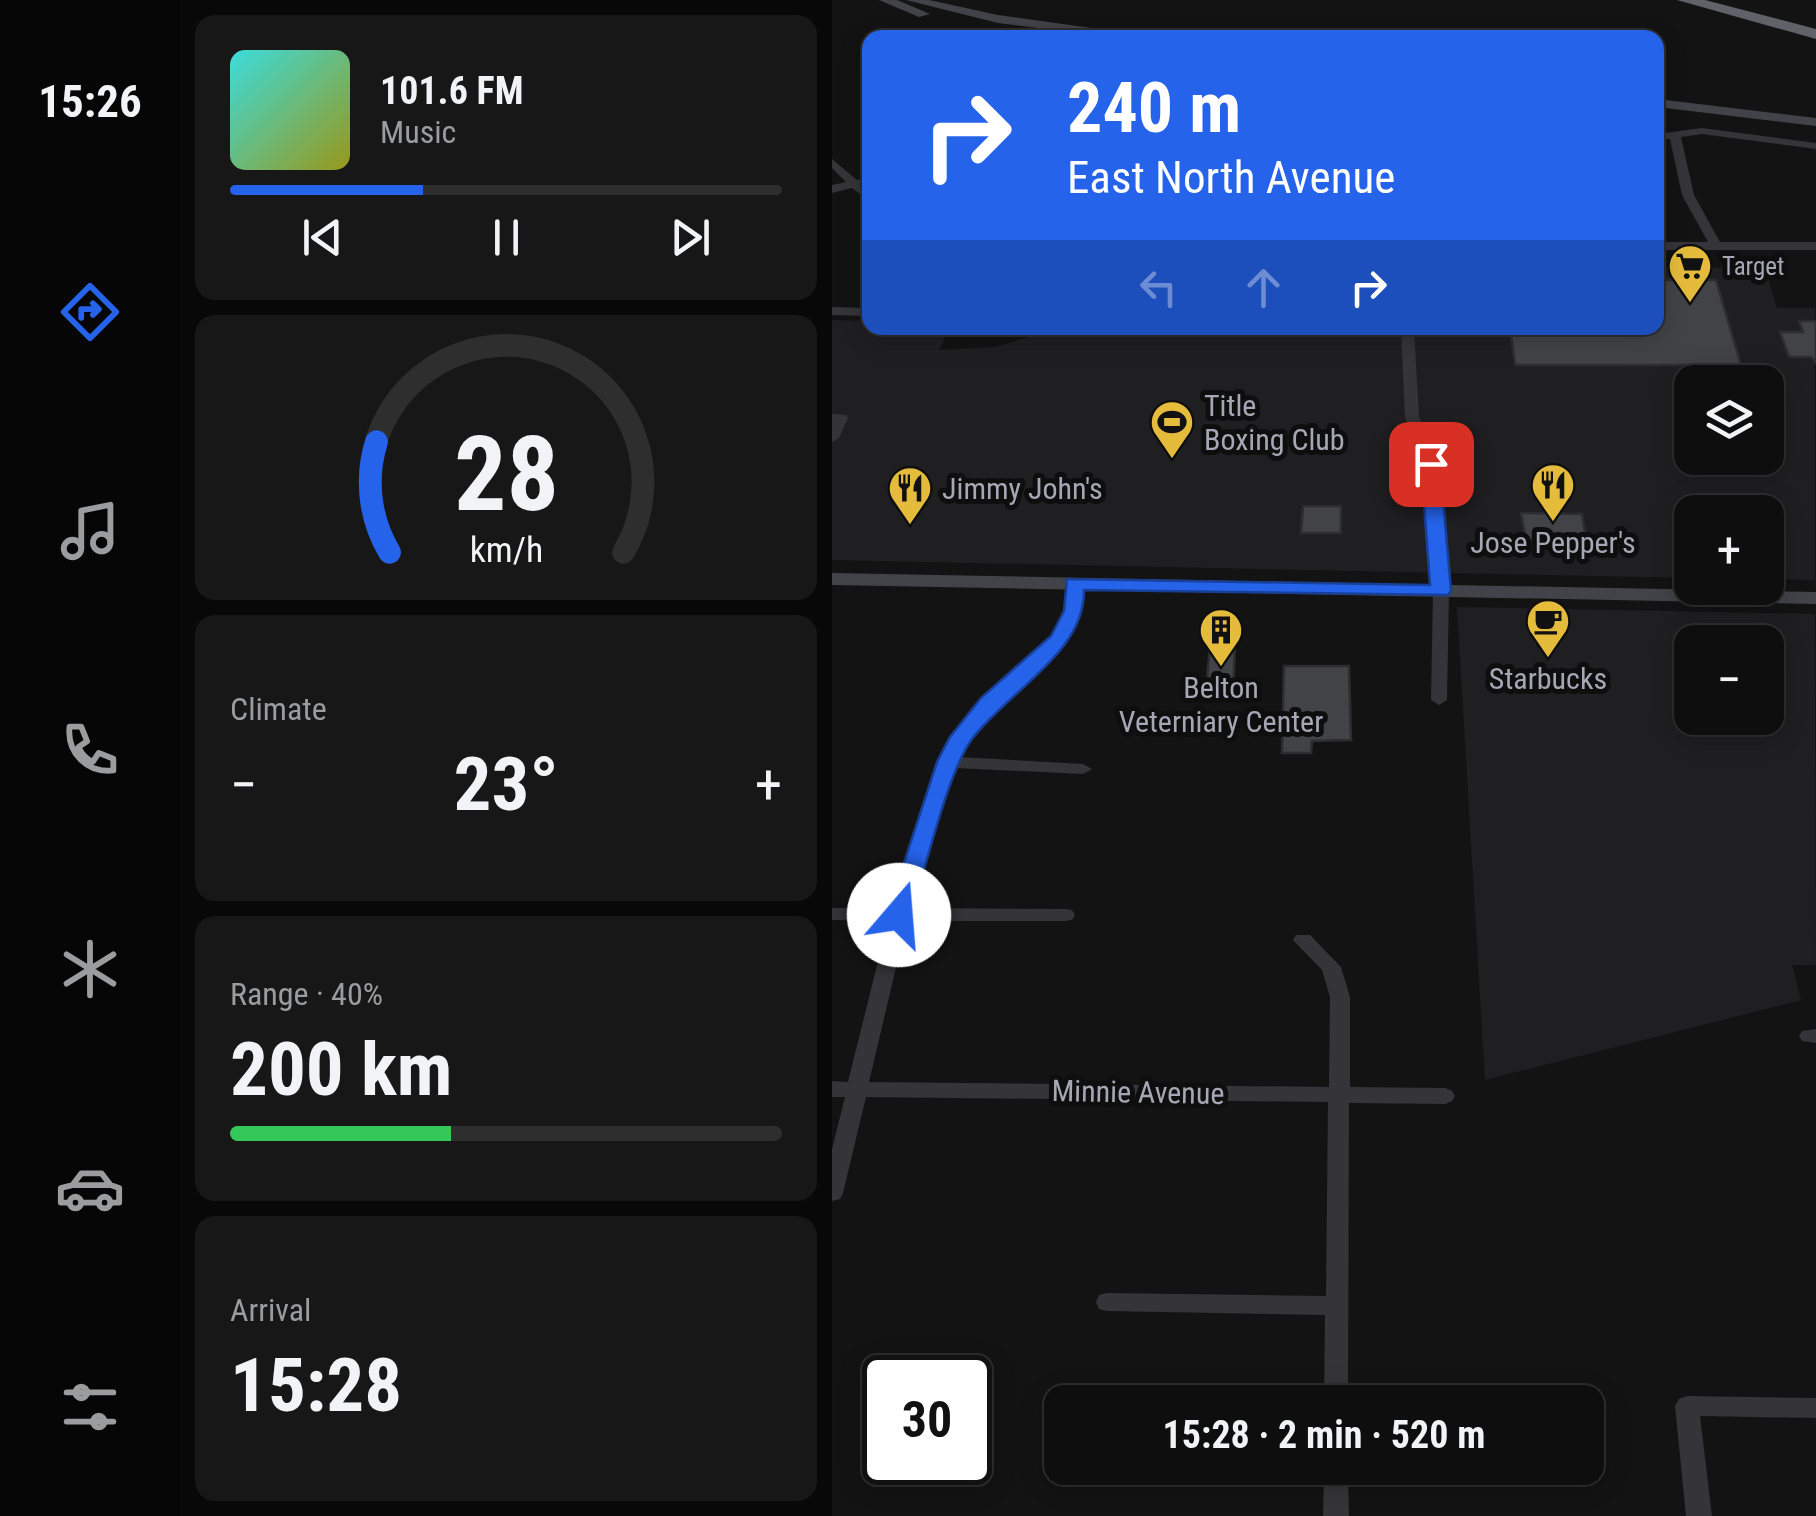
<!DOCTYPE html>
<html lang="en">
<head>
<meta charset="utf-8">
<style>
  body { margin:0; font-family:"Roboto Condensed",sans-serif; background:#171718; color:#f1f3f6; height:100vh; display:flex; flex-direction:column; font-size:38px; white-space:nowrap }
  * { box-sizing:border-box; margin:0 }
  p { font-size:32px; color:#9b9c9e }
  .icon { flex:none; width:55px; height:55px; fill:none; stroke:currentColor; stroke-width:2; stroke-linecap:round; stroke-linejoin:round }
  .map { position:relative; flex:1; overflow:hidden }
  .details { display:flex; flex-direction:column; gap:15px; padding:15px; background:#080808; width:652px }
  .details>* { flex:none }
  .hud { position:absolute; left:30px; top:30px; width:802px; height:305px; border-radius:20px; box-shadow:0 5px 25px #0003,0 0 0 2px #2e2e2f; background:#2563eb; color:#fff; overflow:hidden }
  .buttons { position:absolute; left:842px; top:365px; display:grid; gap:20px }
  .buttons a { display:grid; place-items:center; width:110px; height:110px; border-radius:20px; background:#0e0e0f; box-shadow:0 5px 25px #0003,0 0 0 2px #2e2e2f; font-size:50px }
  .speed { position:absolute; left:30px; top:1355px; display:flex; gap:20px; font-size:50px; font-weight:700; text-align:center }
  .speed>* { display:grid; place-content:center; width:130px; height:130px; border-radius:50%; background:#0e0e0f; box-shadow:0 5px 25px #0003,0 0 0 2px #2e2e2f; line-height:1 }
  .speed .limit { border:5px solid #111; border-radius:15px; background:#fff; color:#111 }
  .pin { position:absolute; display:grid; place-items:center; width:85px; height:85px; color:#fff; margin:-42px; border-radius:20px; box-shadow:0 5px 15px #0006 }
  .me { position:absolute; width:110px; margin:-55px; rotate:18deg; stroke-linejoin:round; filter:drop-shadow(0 0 8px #0008) }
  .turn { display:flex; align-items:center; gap:35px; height:210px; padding:0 40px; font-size:45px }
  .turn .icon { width:130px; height:130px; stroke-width:2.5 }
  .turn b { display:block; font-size:70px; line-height:85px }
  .lanes { display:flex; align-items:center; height:95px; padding:0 40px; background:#0003; justify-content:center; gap:50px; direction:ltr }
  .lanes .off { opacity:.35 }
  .big { font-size:75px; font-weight:700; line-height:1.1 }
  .details .tile { flex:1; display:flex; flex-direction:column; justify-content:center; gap:15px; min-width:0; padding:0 35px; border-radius:20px; background:#171718 }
  .details .dial { align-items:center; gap:0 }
  .dial svg { height:260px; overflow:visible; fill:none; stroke:#2e2e2f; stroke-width:7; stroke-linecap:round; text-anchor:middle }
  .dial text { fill:#f1f3f6; stroke:none }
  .song { display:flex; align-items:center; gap:30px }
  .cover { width:120px; height:120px; border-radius:15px; background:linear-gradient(135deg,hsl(180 70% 55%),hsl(60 70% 35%)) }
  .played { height:10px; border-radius:5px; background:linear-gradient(90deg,#2563eb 35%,#2e2e2f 35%) }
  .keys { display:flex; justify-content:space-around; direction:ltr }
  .heat { display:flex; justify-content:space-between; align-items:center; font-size:55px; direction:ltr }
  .charge { height:15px; border-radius:8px; background:linear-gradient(90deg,#34c759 40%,#2e2e2f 0) }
  .trip { position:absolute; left:212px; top:1385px; width:560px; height:100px; border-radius:20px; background:#0e0e0f; box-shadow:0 5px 25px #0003,0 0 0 2px #2e2e2f; font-weight:700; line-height:100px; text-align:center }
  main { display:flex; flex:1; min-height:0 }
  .tabs { display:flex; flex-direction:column; width:180px; justify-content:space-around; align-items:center; background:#060606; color:#9b9c9e }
  .tabs .icon { width:70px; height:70px }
  .tabs .on { color:#2563eb }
  .tabs b { font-size:45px; color:#f1f3f6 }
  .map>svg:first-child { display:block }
  .built { fill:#1f1f21; fill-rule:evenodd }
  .building { fill:#424347; stroke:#2d2d30; stroke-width:2.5 }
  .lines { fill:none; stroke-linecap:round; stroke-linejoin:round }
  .street { fill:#343439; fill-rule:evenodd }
  .secondary { fill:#424349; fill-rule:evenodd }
  .highway { fill:#60626a; fill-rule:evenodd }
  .route { fill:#2563eb; stroke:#184099; stroke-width:2.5 }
  .labels { text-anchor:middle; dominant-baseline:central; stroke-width:10; stroke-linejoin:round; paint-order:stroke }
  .far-poi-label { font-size:25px; fill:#a5a8b4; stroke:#0e0e0f; text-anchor:start }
  .poi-label { font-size:30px; fill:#a5a8b4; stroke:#0e0e0f }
  .street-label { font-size:30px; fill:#a5a8b4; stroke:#0e0e0f }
</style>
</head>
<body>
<main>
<nav class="tabs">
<b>15:26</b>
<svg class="icon on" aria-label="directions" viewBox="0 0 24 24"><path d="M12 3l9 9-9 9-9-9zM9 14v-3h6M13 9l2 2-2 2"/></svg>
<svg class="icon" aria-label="music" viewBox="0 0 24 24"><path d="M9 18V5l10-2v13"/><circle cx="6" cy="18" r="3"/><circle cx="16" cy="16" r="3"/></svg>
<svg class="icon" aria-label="phone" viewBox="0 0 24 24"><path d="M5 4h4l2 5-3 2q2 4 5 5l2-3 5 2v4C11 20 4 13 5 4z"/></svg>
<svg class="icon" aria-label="climate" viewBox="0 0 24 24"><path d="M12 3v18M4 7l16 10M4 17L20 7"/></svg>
<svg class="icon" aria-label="car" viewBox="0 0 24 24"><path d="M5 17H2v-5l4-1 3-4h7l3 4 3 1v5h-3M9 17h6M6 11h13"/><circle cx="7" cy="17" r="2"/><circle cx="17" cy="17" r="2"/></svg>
<svg class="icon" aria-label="filters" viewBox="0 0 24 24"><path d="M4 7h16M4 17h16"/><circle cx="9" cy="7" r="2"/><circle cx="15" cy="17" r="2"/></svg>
</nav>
<section class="details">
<div class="tile">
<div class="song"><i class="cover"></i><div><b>101.6 FM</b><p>Music</p></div></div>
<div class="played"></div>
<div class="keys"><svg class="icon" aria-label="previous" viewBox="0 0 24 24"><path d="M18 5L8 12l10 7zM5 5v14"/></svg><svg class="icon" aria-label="pause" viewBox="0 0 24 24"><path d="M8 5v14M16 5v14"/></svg><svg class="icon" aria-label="next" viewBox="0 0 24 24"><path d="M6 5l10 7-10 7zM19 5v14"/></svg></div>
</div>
<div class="tile dial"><svg viewBox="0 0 100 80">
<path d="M14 69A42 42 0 1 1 86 69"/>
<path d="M14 69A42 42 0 0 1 10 35" stroke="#2563eb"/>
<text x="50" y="56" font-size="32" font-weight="700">28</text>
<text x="50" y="72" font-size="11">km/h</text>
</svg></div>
<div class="tile"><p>Climate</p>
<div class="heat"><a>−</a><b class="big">23°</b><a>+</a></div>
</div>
<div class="tile"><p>Range · 40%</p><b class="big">200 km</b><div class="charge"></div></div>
<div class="tile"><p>Arrival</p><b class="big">15:28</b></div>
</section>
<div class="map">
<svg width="984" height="1516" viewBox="0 0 984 1516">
  <rect width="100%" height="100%" fill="#131314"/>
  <path class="built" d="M825,267L933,268L945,308H983V580L935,579V512H860V578L0,560V320L37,321L38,328H118L107,350L164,347L224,328L266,337L273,328H825ZM860,382H935V458H860Z
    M625,607L983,614L984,965H960L969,1000L653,1080ZM860,642H935V718H860Z"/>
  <path class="building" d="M825,280H884L909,365H683L678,328H825Z
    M967,321H984V363L979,357H957L948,332H971Z
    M471,506H509V533H469Z
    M689,513L750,514L755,544L694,540Z
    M378,645H403L401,692L374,691Z
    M452,666H517L519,740L480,741L479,753H450Z"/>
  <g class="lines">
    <path class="street" d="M870,128L984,143V149L870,134L849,137L862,195L888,242H984V250H825V242H876L850,195L838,139L825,140V134Z
      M0,159L25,180L38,177V184L31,185L38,191V201L20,188L0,193V185L14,182L0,168Z
      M0,307L38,308V316L0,315Z
      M569,328H582L587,417L606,463L617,591L615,700L607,705L599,700L601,591L592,463L573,417Z
      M0,414L14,415L16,418L7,438L0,442Z
      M242,578L250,583C250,649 205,665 164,706C149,721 137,739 127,757L251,764L260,769L251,774L123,768L79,908L233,909L240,910L243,915L240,920L233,921H75L37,1082L497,1087L498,997L490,970L461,940L464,935H478L509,967L518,997V1087L613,1088L620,1091L623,1096L620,1101L613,1104L517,1103L516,1402H492L493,1315L275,1311L267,1309L264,1302L267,1295L275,1293L494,1296L496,1102L34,1097L11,1193L8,1199L0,1201V1149L13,1097H0V1081L16,1082L56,921L0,920V908H60L107,762L116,747L150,700L221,637C231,619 234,604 234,583Z
      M984,1029V1043L970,1041L967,1036L970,1031Z
      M855,1396L984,1398V1418L868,1416L880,1516H854L843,1406L847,1399Z
      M492,1468H516L517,1516H491Z"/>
    <path class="secondary" d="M47,0H65L98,14L87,17Z
      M74,0H97L166,15L331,38H288L166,23Z
      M825,99L984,118V126L825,107Z
      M0,573L984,592V604L0,585Z"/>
    <path class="highway" d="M845,0H873L984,29V39Z"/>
  </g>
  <path class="route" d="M599,458L608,464L619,591L616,595L252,590C253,653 176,691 140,739C115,773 93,871 79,915L67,923L58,921L55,915L105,762L118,737L149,698L219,636L232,611L235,579L598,585L589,464Z"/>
  <defs>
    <g id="supermarket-pin" transform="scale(2.25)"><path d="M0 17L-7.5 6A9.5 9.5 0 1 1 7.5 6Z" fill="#e4bb3b" stroke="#0e0e0f"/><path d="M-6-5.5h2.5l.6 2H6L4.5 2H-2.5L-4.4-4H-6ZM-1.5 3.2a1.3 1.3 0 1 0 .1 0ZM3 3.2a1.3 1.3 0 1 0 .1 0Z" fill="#111"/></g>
    <g id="stadium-pin" transform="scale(2.25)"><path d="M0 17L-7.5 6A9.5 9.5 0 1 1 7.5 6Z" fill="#e4bb3b" stroke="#0e0e0f"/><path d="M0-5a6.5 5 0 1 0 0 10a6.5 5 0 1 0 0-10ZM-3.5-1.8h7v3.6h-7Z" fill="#111"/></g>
    <g id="restaurant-pin" transform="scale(2.25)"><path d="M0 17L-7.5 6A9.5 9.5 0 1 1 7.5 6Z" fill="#e4bb3b" stroke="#0e0e0f"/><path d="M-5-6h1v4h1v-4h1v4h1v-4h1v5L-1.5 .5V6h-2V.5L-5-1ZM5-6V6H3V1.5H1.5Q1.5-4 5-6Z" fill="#111"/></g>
    <g id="cafe-pin" transform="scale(2.25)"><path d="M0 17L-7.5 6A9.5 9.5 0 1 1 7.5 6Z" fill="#e4bb3b" stroke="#0e0e0f"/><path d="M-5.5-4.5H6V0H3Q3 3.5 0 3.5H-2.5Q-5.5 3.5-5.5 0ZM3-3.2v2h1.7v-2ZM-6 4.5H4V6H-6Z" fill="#111"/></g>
    <g id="building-pin" transform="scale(2.25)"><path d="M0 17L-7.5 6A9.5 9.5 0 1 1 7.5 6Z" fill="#e4bb3b" stroke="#0e0e0f"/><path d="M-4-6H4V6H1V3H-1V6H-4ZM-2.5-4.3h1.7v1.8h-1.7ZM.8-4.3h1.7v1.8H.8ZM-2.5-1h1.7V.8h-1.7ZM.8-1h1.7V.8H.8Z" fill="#111"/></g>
  </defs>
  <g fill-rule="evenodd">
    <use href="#supermarket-pin" x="858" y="266"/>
    <use href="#stadium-pin" x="340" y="422"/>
    <use href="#restaurant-pin" x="721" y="485"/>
    <use href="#restaurant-pin" x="78" y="488"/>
    <use href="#cafe-pin" x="716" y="621"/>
    <use href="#building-pin" x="389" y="630"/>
  </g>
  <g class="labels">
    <g class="far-poi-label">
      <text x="890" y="266">Target</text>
    </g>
    <g class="poi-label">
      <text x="372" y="405" text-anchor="start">Title<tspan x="372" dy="34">Boxing Club</tspan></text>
      <text x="110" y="488" text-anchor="start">Jimmy John's</text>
      <text x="721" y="542">Jose Pepper's</text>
      <text x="716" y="678">Starbucks</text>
      <text x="389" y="687">Belton<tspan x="389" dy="34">Veterniary Center</tspan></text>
    </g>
    <g class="street-label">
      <text transform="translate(306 1092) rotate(1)">Minnie Avenue</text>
    </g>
  </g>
</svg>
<div class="buttons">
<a><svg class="icon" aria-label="layers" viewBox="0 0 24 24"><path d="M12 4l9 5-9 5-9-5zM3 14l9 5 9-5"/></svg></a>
<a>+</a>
<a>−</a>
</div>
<div class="speed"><div class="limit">30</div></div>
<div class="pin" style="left:599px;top:464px;background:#d93025"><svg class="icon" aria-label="arrive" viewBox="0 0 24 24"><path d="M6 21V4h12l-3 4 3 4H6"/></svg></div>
<svg class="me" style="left:67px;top:915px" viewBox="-20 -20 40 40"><circle r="19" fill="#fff"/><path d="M0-13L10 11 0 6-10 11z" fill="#2563eb"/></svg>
<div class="trip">15:28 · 2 min · 520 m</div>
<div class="hud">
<div class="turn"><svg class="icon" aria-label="right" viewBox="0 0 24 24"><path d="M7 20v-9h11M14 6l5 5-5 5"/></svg><div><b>240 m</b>East North Avenue</div></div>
<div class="lanes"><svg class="icon off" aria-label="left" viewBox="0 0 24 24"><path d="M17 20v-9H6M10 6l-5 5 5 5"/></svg><svg class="icon off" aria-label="ahead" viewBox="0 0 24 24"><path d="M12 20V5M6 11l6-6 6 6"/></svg><svg class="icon" aria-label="right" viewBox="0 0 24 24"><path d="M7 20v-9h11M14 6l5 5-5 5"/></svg></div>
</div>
</div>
</main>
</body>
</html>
